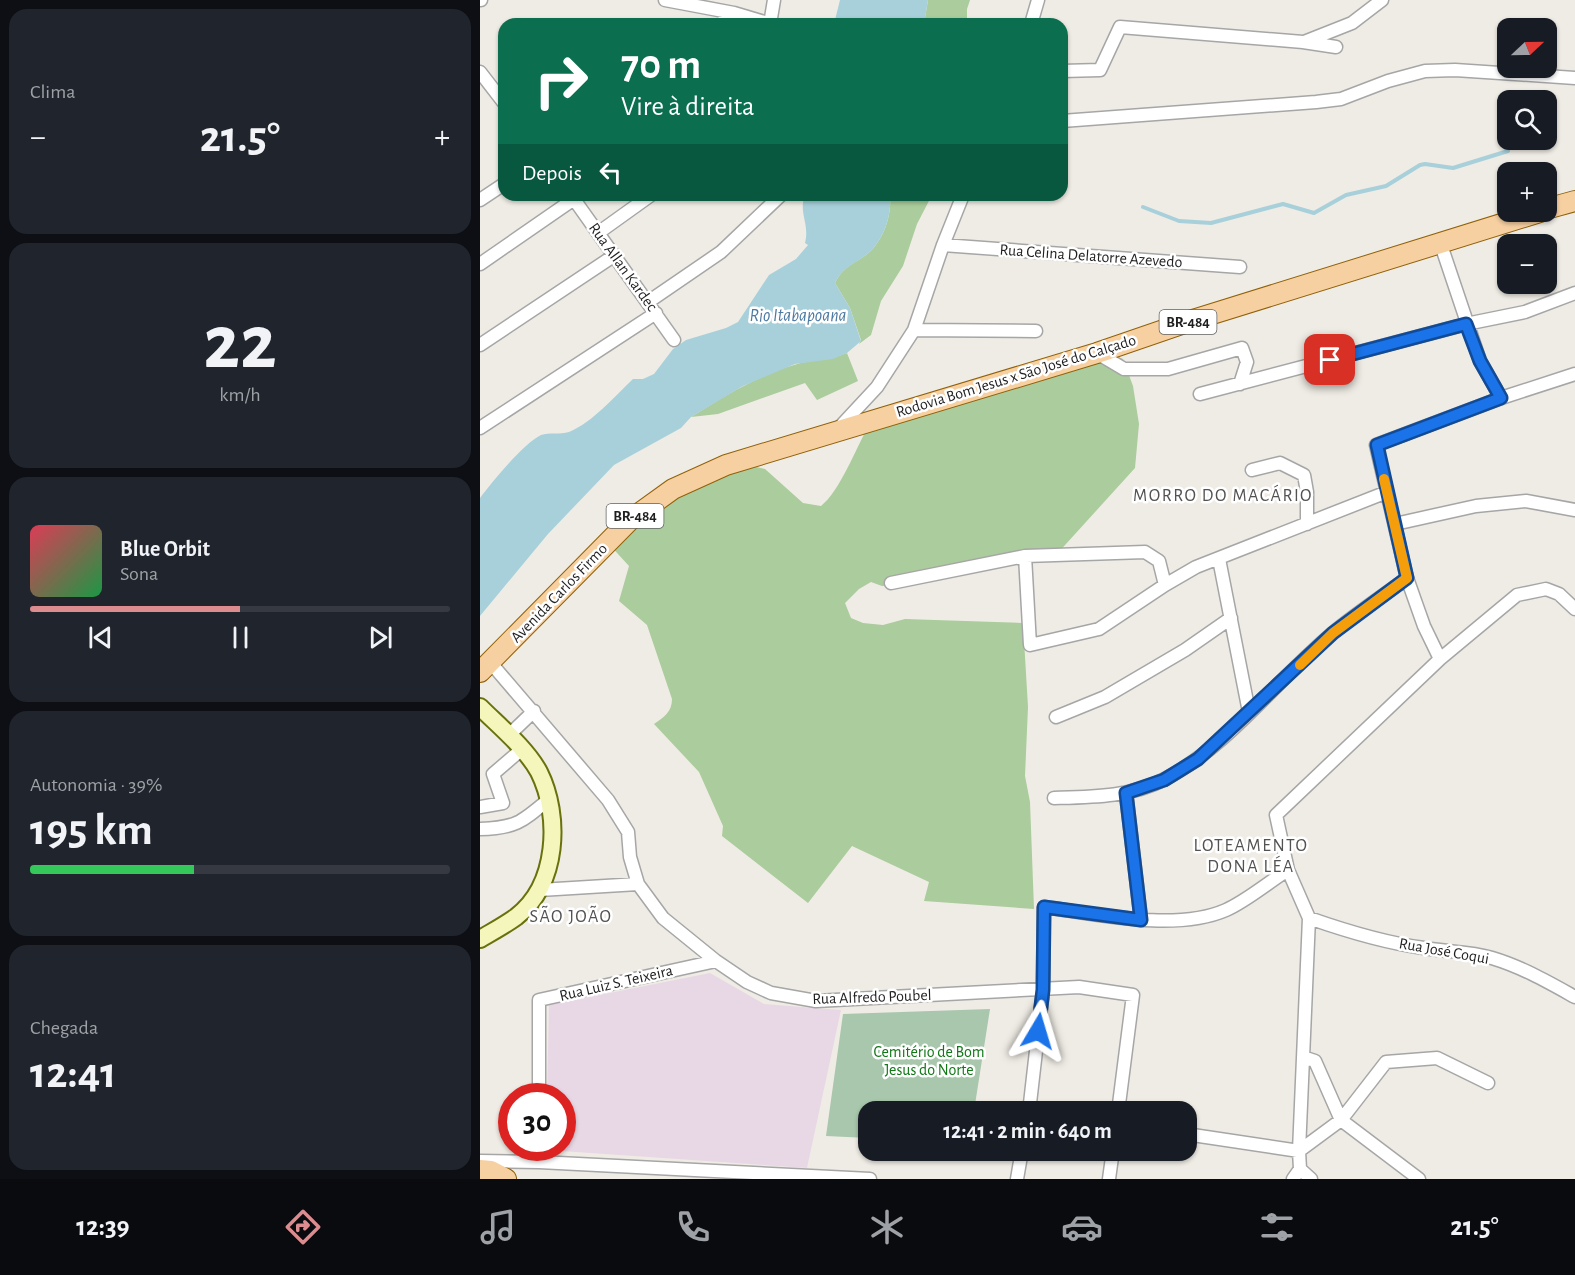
<!DOCTYPE html>
<html lang="pt">
<head>
<meta charset="utf-8">
<style>
  body { margin:0; font-family:"Alegreya Sans",sans-serif; background:#20242c; color:#f1f3f6; height:100vh; display:flex; flex-direction:column; font-size:22px; white-space:nowrap }
  * { box-sizing:border-box; margin:0 }
  p { font-size:20px; color:#9ea1a6 }
  .icon { flex:none; width:33px; height:33px; fill:none; stroke:currentColor; stroke-width:2; stroke-linecap:round; stroke-linejoin:round }
  .map { position:relative; flex:1; overflow:hidden }
  .panel { display:flex; flex-direction:column; gap:9px; padding:9px; background:#0d0f14; width:480px }
  .panel>* { flex:none }
  .top-card { position:absolute; left:18px; top:18px; width:570px; height:183px; border-radius:18px; box-shadow:0 2px 4px #0004; background:#0b6e4f; color:#fff; overflow:hidden }
  .needle { width:39px; rotate:68deg }
  .controls { position:absolute; left:1017px; top:18px; display:grid; gap:12px }
  .controls a { display:grid; place-items:center; width:60px; height:60px; border-radius:12px; background:#171b24; box-shadow:0 2px 4px #0004; font-size:30px }
  .speed { position:absolute; left:18px; top:1083px; display:flex; gap:12px; font-size:30px; font-weight:700; text-align:center }
  .speed>* { display:grid; place-content:center; width:78px; height:78px; border-radius:50%; background:#171b24; box-shadow:0 2px 4px #0004; line-height:1 }
  .speed .limit { border:9px solid #d22; background:#fff; color:#111 }
  .pin { position:absolute; display:grid; place-items:center; width:51px; height:51px; color:#fff; margin:-26px; border-radius:12px; box-shadow:0 3px 9px #0006 }
  .me { position:absolute; width:66px; margin:-33px; rotate:7deg; stroke-linejoin:round; filter:drop-shadow(0 0 4px #0008) }
  .turn { display:flex; align-items:center; gap:21px; height:126px; padding:0 24px; font-size:27px }
  .turn .icon { width:78px; height:78px; stroke-width:2.5 }
  .turn b { display:block; font-size:42px; line-height:51px }
  .then { display:flex; align-items:center; height:57px; padding:0 24px; background:#0003; gap:12px; font-size:22px }
  .big { font-size:45px; font-weight:700; line-height:1.1 }
  .panel .widget { flex:1; display:flex; flex-direction:column; justify-content:center; gap:9px; min-width:0; padding:0 21px; border-radius:18px; background:#20242c }
  .panel .dial { align-items:center; gap:0 }
  .dial b { font-size:78px; line-height:1 }
  .song { display:flex; align-items:center; gap:18px }
  .cover { width:72px; height:72px; border-radius:9px; background:linear-gradient(135deg,hsl(350 70% 55%),hsl(140 70% 35%)) }
  .played { height:6px; border-radius:3px; background:linear-gradient(90deg,#dc8b8e 50%,#363941 50%) }
  .keys { display:flex; justify-content:space-around; direction:ltr }
  .heat { display:flex; justify-content:space-between; align-items:center; font-size:33px; direction:ltr }
  .charge { height:9px; border-radius:4px; background:linear-gradient(90deg,#34c759 39%,#363941 0) }
  .trip { position:absolute; left:378px; top:1101px; width:339px; height:60px; border-radius:18px; background:#171b24; box-shadow:0 2px 4px #0004; font-weight:700; line-height:60px; text-align:center }
  .tab-bar { display:flex; height:96px; justify-content:space-around; align-items:center; background:#090b0e; color:#9ea1a6 }
  .tab-bar .icon { width:42px; height:42px }
  .tab-bar .current { color:#dc8b8e }
  .tab-bar b { font-size:27px; color:#f1f3f6 }
  main { display:flex; flex:1; min-height:0 }
  .map>svg:first-child { display:block }
  .industrial { fill:#e8d8e5 }
  .forest { fill:#abcc9c }
  .cemetery { fill:#a8c7ac }
  .water { fill:#a8d0da }
  .lines { fill:none; stroke-linecap:round; stroke-linejoin:round }
  .stream { stroke:#a8d0da; stroke-width:4 }
  .street-casing { stroke:#a6a6a6; stroke-width:15 }
  .secondary-casing { stroke:#68710b; stroke-width:20 }
  .primary-casing { stroke:#916108; stroke-width:22 }
  .street { stroke:#fff; stroke-width:12 }
  .secondary { stroke:#f5f6bc; stroke-width:16 }
  .primary { stroke:#f7d0a2; stroke-width:20 }
  .route-casing { stroke:#114b97; stroke-width:15 }
  .route { stroke:#1a73e8; stroke-width:10 }
  .slow { stroke:#f59e0b; stroke-width:10 }
  .labels { text-anchor:middle; dominant-baseline:central; stroke-width:5; stroke-linejoin:round; paint-order:stroke }
  .shield { fill:#fff; stroke:#626262; stroke-width:1.5 }
  .shield-label { font-size:15px; font-weight:bold; fill:#1f1f1f }
  .street-label { font-size:16px; fill:#1f1f1f; stroke:#fff }
  .park-label { font-size:16px; fill:#117817; stroke:#fff }
  .water-label { font-size:18px; font-style:italic; fill:#4d7aa2; stroke:#fff }
  .neighbourhood-label { font-size:18px; letter-spacing:1.5px; fill:#525252; stroke:#fff }
</style>
</head>
<body>
<main>
<section class="panel">
<div class="widget"><p>Clima</p>
<div class="heat"><a>−</a><b class="big">21.5°</b><a>+</a></div>
</div>
<div class="widget dial"><b>22</b><p>km/h</p></div>
<div class="widget">
<div class="song"><i class="cover"></i><div><b>Blue Orbit</b><p>Sona</p></div></div>
<div class="played"></div>
<div class="keys"><svg class="icon" aria-label="previous" viewBox="0 0 24 24"><path d="M18 5L8 12l10 7zM5 5v14"/></svg><svg class="icon" aria-label="pause" viewBox="0 0 24 24"><path d="M8 5v14M16 5v14"/></svg><svg class="icon" aria-label="next" viewBox="0 0 24 24"><path d="M6 5l10 7-10 7zM19 5v14"/></svg></div>
</div>
<div class="widget"><p>Autonomia · 39%</p><b class="big">195 km</b><div class="charge"></div></div>
<div class="widget"><p>Chegada</p><b class="big">12:41</b></div>
</section>
<div class="map">
<svg width="1095" height="1179" viewBox="0 0 1095 1179">
  <rect width="100%" height="100%" fill="#efece5"/>
  <path class="industrial" d="M230,973L284,1004L361,1010L327,1168L67,1150V1148H82V1096H67L69,1005Z"/>
  <path class="forest" d="M448,0H490L487,9V24H444Z
    M410,195H452L437,224L423,266L401,301L391,335L379,344L381,340L370,308L355,283C363,267 372,265 386,255C403,242 412,216 410,195Z
    M367,353L378,381L337,400L325,383L238,414L211,417C244,397 276,376 314,365C332,359 350,360 367,353Z
    M632,354L643,359L653,386L659,424L655,468L576,555L421,585L402,586L391,582L379,589L365,603L371,618L383,623L403,625L425,619L543,623L548,707L545,776L550,802L554,909L444,901L449,882L372,846L328,903L242,836L243,826L219,772L174,724C184,717 192,712 192,699L167,625L139,601L149,566L127,542L134,533L255,462L285,469L323,503L341,506C360,491 376,448 389,425Z"/>
  <path class="cemetery" d="M510,1009L494,1111L388,1112V1138L346,1136L363,1014Z"/>
  <path class="water" d="M360,0H448L444,24H354Z
    M325,195H410C412,216 403,242 386,255C373,265 363,267 355,283L370,308L381,341L367,353L353,359L315,364L263,386L211,417L201,428L134,465L68,534L0,616V498C12,482 44,443 61,435C69,432 80,435 89,432C113,422 134,397 153,379H163L174,374L193,349L206,340L246,328L258,322L289,275L316,259L328,245L325,243C330,223 318,213 325,195Z"/>
  <g class="lines">
    <path class="stream" d="M405,198L425,195
      M663,207L699,221L731,223L803,204L834,213L866,195L906,186L940,165L945,164L973,168L1028,151"/>
    <g class="street-casing">
      <path id="street" d="M0,0H1
        M185,0L254,13L291,24
        M240,24L254,13
        M290,24L294,0
        M551,24L558,0
        M824,42L872,23L902,0
        M582,71L620,70L640,27L823,42L856,47
        M0,72L24,103
        M582,121L836,102L861,99L908,81L945,71L975,70L1095,78
        M91,195L194,340
        M0,200L24,184
        M118,233L171,195
        M960,242L1000,361L1021,398
        M463,245L760,267
        M0,264L94,199
        M168,302L241,252L301,195
        M434,330L556,331
        M0,345L135,255
        M617,353L644,369H688L762,348L767,362L760,384
        M720,394L986,324L1045,312L1095,293
        M0,428L176,313
        M357,430L397,387L434,330L463,245L483,195
        M772,470L800,463L824,475L827,492V524
        M915,524L996,506L1046,501L1095,510
        M545,556L550,645L619,629L685,585L716,567L907,492
        M739,559L769,712
        M411,583L545,556L665,552L679,561L685,585
        M960,659L944,626L927,578L896,445L1021,398L1095,374
        M10,662L128,800L148,832L150,857L158,884L183,918L236,961L267,982L291,993L336,1001L599,987L653,995L638,1112
        M576,717L625,697L705,650L751,618
        M28,736L54,711
        M646,793L661,920
        M574,798C612,797 651,797 685,779C751,744 797,679 854,632C877,613 903,596 927,578
        M0,807L23,803L13,774L42,749
        M0,829C36,828 42,822 69,799
        M60,890L158,884
        M829,918C866,931 905,943 944,948C967,952 989,951 1012,958C1042,967 1068,982 1095,997
        M823,1057L835,1061L861,1120L939,1179
        M59,1096V1000L236,961
        M549,1112L563,990L564,907C617,914 696,932 746,910C765,902 789,882 808,870
        M706,1134L819,1151L861,1120L906,1062L957,1058L1008,1083
        M0,1161L59,1162L390,1179
        M820,1169L831,1179
        M537,1179L542,1150
        M629,1179L633,1150
        M813,1179L820,1169L819,1151L829,918L808,870L796,815L960,659L1037,595L1066,589L1079,594L1095,609"/>
    </g>
    <g class="secondary-casing">
      <path id="secondary" d="M0,707C19,726 46,748 59,772C81,816 78,885 36,917C25,925 12,932 0,939"/>
    </g>
    <g class="primary-casing">
      <path id="primary" d="M1066,209L1095,201
        M0,672L150,520L193,489L246,465L617,353L716,319L1060,212
        M0,1170L11,1171L26,1179"/>
    </g>
    <use href="#street" class="street"/>
    <use href="#secondary" class="secondary"/>
    <use href="#primary" class="primary"/>
  </g>
  <g class="lines">
    <g class="route-casing">
      <path id="route" d="M558,1031L563,990L564,907L661,920L646,793L684,780L718,759L853,633L927,578L897,445L1021,398L1000,361L986,324L850,360"/>
    </g>
    <use href="#route" class="route"/>
    <path class="slow" d="M820,665L853,633L927,578L904,479"/>
  </g>
  <g class="labels">
    <g class="shield">
      <rect x="679.5" y="310" width="57" height="24" rx="4.5"/>
      <rect x="126.5" y="504" width="57" height="24" rx="4.5"/>
    </g>
    <g class="shield-label">
      <text x="708" y="322">BR-484</text>
      <text x="155" y="516">BR-484</text>
    </g>
    <g class="street-label">
      <text transform="translate(611 256) rotate(4)">Rua Celina Delatorre Azevedo</text>
      <text transform="translate(143 267) rotate(54)">Rua Allan Kardec</text>
      <text transform="translate(536 376) rotate(-17)">Rodovia Bom Jesus x São José do Calçado</text>
      <text transform="translate(79 593) rotate(-46)">Avenida Carlos Firmo</text>
      <text transform="translate(964 951) rotate(10)">Rua José Coqui</text>
      <text transform="translate(136 983) rotate(-13)">Rua Luiz S. Teixeira</text>
      <text transform="translate(392 997) rotate(-2)">Rua Alfredo Poubel</text>
    </g>
    <g class="park-label">
      <text x="449" y="1052">Cemitério de Bom<tspan x="449" dy="18">Jesus do Norte</tspan></text>
    </g>
    <g class="water-label">
      <text x="318" y="316">Rio Itabapoana</text>
    </g>
    <g class="neighbourhood-label">
      <text x="743" y="496">MORRO DO MACÁRIO</text>
      <text x="771" y="846">LOTEAMENTO<tspan x="771" dy="21">DONA LÉA</tspan></text>
      <text x="91" y="917">SÃO JOÃO</text>
    </g>
  </g>
</svg>
<div class="controls">
<a><svg class="needle" viewBox="-14 -14 28 28"><path d="M0-13l5 13h-10z" fill="#e53935"/><path d="M0 13l5-13h-10z" fill="#9ea1a6"/></svg></a>
<a><svg class="icon" aria-label="search" viewBox="0 0 24 24"><circle cx="10" cy="10" r="6"/><path d="M15 15l6 6"/></svg></a>
<a>+</a>
<a>−</a>
</div>
<div class="speed"><div class="limit">30</div></div>
<div class="pin" style="left:850px;top:360px;background:#d93025"><svg class="icon" aria-label="arrive" viewBox="0 0 24 24"><path d="M6 21V4h12l-3 4 3 4H6"/></svg></div>
<svg class="me" style="left:558px;top:1031px" viewBox="-20 -20 40 40"><path d="M0-17L14 15 0 8-14 15z" fill="#1a73e8" stroke="#fff" stroke-width="4"/></svg>
<div class="trip">12:41 · 2 min · 640 m</div>
<div class="top-card">
<div class="turn"><svg class="icon" aria-label="right" viewBox="0 0 24 24"><path d="M7 20v-9h11M14 6l5 5-5 5"/></svg><div><b>70 m</b>Vire à direita</div></div>
<div class="then">Depois<svg class="icon" aria-label="left" viewBox="0 0 24 24"><path d="M17 20v-9H6M10 6l-5 5 5 5"/></svg></div>
</div>
</div>
</main>
<nav class="tab-bar">
<b>12:39</b>
<svg class="icon current" aria-label="directions" viewBox="0 0 24 24"><path d="M12 3l9 9-9 9-9-9zM9 14v-3h6M13 9l2 2-2 2"/></svg>
<svg class="icon" aria-label="music" viewBox="0 0 24 24"><path d="M9 18V5l10-2v13"/><circle cx="6" cy="18" r="3"/><circle cx="16" cy="16" r="3"/></svg>
<svg class="icon" aria-label="phone" viewBox="0 0 24 24"><path d="M5 4h4l2 5-3 2q2 4 5 5l2-3 5 2v4C11 20 4 13 5 4z"/></svg>
<svg class="icon" aria-label="climate" viewBox="0 0 24 24"><path d="M12 3v18M4 7l16 10M4 17L20 7"/></svg>
<svg class="icon" aria-label="car" viewBox="0 0 24 24"><path d="M5 17H2v-5l4-1 3-4h7l3 4 3 1v5h-3M9 17h6M6 11h13"/><circle cx="7" cy="17" r="2"/><circle cx="17" cy="17" r="2"/></svg>
<svg class="icon" aria-label="filters" viewBox="0 0 24 24"><path d="M4 7h16M4 17h16"/><circle cx="9" cy="7" r="2"/><circle cx="15" cy="17" r="2"/></svg>
<b>21.5°</b>
</nav>
</body>
</html>
